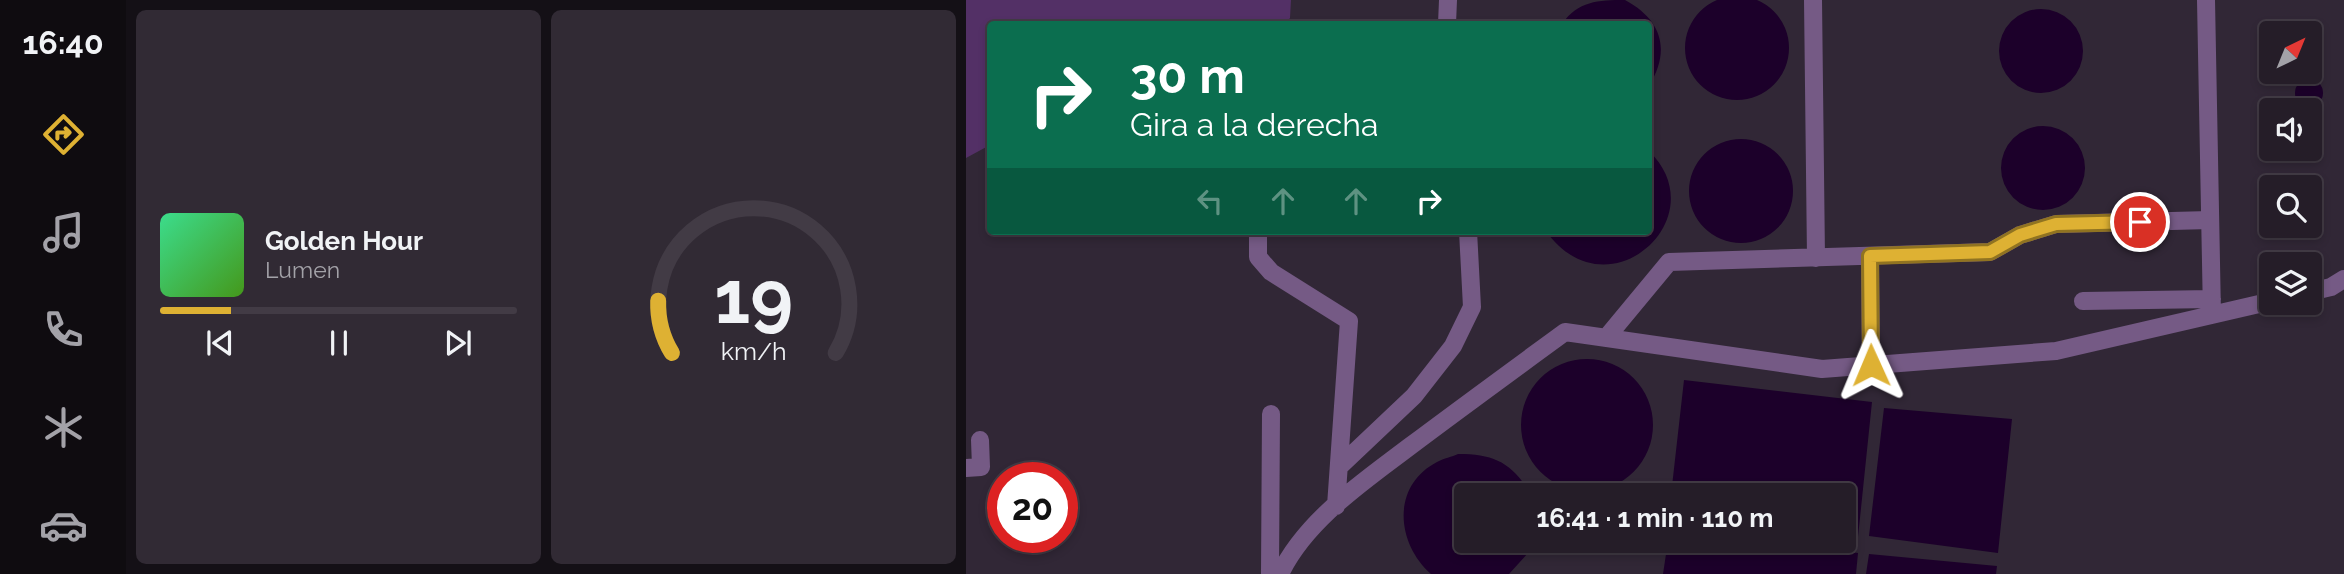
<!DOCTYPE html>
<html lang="es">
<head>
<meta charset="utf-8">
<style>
  body { margin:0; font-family:Raleway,sans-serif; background:#312a34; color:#f1f3f6; height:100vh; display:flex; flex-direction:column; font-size:26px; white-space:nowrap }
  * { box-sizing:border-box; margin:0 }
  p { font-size:23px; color:#a3a2a8 }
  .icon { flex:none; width:38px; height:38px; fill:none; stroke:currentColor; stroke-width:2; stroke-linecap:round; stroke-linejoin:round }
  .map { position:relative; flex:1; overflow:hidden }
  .sheet { display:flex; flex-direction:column; gap:10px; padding:10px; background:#141016; width:840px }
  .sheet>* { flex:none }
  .guide { position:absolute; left:21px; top:21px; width:665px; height:214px; border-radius:7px; box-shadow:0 4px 10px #0003,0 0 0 2px #423b45; background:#0b6e4f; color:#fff; overflow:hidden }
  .needle { width:46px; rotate:43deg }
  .tools { position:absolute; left:1293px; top:21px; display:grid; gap:14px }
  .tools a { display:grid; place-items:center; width:63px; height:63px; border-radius:7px; background:#251d28; box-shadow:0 4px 10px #0003,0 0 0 2px #423b45; font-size:35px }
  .speed { position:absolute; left:21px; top:462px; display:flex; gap:14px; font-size:35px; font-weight:700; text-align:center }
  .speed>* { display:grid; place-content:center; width:91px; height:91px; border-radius:50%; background:#251d28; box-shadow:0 4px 10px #0003,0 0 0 2px #423b45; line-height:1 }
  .speed .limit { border:10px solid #d22; background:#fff; color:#111 }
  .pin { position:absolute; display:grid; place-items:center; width:60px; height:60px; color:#fff; margin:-30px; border:4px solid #fff; border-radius:50%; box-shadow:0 2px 7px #0007 }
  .me { position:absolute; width:77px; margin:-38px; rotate:359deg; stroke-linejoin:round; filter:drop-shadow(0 0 5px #0008) }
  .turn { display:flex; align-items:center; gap:24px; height:147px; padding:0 28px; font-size:32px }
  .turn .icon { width:91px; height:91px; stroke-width:2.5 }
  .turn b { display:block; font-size:49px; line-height:60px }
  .lanes { display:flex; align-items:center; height:66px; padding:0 28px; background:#0003; justify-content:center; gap:35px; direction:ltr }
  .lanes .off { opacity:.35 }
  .sheet .card { flex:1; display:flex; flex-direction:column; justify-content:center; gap:10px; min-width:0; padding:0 24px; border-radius:10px; background:#312a34 }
  .sheet .dial { align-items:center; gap:0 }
  .dial svg { height:182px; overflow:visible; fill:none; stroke:#423b45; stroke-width:7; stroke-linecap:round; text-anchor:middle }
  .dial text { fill:#f1f3f6; stroke:none }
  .song { display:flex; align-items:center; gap:21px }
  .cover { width:84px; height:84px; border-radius:10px; background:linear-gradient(135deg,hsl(150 70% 55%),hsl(100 70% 35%)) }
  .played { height:7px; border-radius:4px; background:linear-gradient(90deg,#deb133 20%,#423b45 20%) }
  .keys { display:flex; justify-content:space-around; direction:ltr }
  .sheet .tiles { flex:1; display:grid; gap:10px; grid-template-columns:repeat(2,1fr) }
  .trip { position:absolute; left:488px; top:483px; width:402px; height:70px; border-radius:7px; background:#251d28; box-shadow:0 4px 10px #0003,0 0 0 2px #423b45; font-weight:700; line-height:70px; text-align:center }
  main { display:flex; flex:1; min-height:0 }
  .tab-bar { display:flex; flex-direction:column; width:126px; justify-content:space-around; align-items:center; background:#0f0c10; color:#a3a2a8 }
  .tab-bar .icon { width:49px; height:49px }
  .tab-bar .selected { color:#deb133 }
  .tab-bar b { font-size:32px; color:#f1f3f6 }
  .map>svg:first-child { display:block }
  .green { fill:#533066 }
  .water { fill:#1c002a }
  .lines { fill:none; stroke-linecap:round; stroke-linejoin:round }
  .minor { stroke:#755a85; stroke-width:18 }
  .route-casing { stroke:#907321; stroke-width:18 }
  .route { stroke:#deb133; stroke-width:12 }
</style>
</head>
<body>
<main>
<nav class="tab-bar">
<b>16:40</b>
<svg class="icon selected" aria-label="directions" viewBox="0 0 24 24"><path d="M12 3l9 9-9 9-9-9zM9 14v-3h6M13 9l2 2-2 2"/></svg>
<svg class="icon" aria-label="music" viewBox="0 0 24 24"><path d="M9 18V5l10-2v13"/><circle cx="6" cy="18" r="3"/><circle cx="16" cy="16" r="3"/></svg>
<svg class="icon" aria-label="phone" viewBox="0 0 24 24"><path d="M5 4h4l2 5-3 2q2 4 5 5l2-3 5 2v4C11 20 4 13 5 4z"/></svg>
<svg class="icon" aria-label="climate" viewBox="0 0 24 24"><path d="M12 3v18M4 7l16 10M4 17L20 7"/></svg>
<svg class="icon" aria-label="car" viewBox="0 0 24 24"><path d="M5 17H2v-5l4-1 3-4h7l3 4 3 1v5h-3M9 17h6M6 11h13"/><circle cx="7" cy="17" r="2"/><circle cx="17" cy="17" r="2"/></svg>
</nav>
<section class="sheet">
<div class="tiles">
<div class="card">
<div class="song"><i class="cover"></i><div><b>Golden Hour</b><p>Lumen</p></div></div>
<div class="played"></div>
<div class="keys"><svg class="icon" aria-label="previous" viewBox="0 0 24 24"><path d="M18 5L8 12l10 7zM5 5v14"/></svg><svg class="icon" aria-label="pause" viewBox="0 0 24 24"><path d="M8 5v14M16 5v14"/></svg><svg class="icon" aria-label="next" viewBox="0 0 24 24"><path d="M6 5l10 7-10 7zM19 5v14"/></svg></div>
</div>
<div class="card dial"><svg viewBox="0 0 100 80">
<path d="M14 69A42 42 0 1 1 86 69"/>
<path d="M14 69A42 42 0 0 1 8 46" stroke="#deb133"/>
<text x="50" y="56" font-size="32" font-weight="700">19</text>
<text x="50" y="72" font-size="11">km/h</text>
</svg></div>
</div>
</section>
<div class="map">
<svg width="1378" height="574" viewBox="0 0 1378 574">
  <rect width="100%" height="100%" fill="#312736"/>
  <path class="green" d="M0,0H325L324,18L319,24H24V145L0,158Z"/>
  <path class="water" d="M719 48a52 52 0 1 1 104 0a52 52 0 1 1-104 0Z
    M659,0C696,20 705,50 683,86L682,24H596C612,1 632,0 659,0Z
    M1033 51a42 42 0 1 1 84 0a42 42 0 1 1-84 0Z
    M1329 93a14 14 0 1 1 28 0a14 14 0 1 1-28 0Z
    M1035 168a42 42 0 1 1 84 0a42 42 0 1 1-84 0Z
    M723 191a52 52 0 1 1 104 0a52 52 0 1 1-104 0Z
    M683,151C752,218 641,317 580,231H682Z
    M555 425a66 66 0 1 1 132 0a66 66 0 1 1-132 0Z
    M718,380L906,402L892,537L879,536L878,495H705Z
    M918,408L1046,419L1032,553L903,536Z
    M492,454C528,454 544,462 564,492L565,495H500V541H567L562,553L543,574H465C430,543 425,486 471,462C478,458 486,457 492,454Z
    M702,541H809L892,553L890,574H697Z
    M903,554L1031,566L1030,574H900Z"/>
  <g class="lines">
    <path class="minor" d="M847,0L850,258
      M1240,0L1246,315
      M481,24L482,0
      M292,231V257L305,272L383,321L370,506
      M904,256L905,365
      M1344,292L1365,287L1378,279
      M1117,301L1246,299
      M640,338L703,262L1024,252L1054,235L1090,224L1244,220
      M373,467L448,396L487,346L506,307L502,231
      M0,468L15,467L14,440
      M304,574L305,414
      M314,574C340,520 397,482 443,447C495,408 547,370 599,332L856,369L1090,351L1306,301"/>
  </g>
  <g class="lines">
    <g class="route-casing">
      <path id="route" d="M905,365L904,256L1024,252L1054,235L1090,224L1174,222"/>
    </g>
    <use href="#route" class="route"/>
  </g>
</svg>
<div class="tools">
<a><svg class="needle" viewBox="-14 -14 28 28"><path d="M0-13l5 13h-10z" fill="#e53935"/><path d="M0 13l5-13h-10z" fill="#a3a2a8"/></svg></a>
<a><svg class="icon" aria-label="sound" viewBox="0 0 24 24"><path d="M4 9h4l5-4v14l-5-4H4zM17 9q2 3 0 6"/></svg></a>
<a><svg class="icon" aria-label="search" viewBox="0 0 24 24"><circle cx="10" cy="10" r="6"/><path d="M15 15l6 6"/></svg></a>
<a><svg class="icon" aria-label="layers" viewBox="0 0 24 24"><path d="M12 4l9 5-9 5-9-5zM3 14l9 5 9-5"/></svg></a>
</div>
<div class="speed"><div class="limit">20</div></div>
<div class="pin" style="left:1174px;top:222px;background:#d93025"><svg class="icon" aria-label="arrive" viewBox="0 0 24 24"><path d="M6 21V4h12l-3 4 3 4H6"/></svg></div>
<svg class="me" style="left:905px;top:365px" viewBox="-20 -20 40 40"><path d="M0-17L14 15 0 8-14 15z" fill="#deb133" stroke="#fff" stroke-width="4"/></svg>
<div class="trip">16:41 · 1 min · 110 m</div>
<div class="guide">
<div class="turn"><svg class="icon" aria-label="right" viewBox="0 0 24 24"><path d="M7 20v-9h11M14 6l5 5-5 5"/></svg><div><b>30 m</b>Gira a la derecha</div></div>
<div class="lanes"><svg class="icon off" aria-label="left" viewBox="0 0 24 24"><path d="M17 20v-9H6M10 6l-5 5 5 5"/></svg><svg class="icon off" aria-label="ahead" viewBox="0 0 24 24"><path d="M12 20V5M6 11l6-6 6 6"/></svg><svg class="icon off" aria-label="ahead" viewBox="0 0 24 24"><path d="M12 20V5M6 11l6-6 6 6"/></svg><svg class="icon" aria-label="right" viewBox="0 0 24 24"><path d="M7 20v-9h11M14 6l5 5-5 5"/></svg></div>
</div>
</div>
</main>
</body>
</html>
